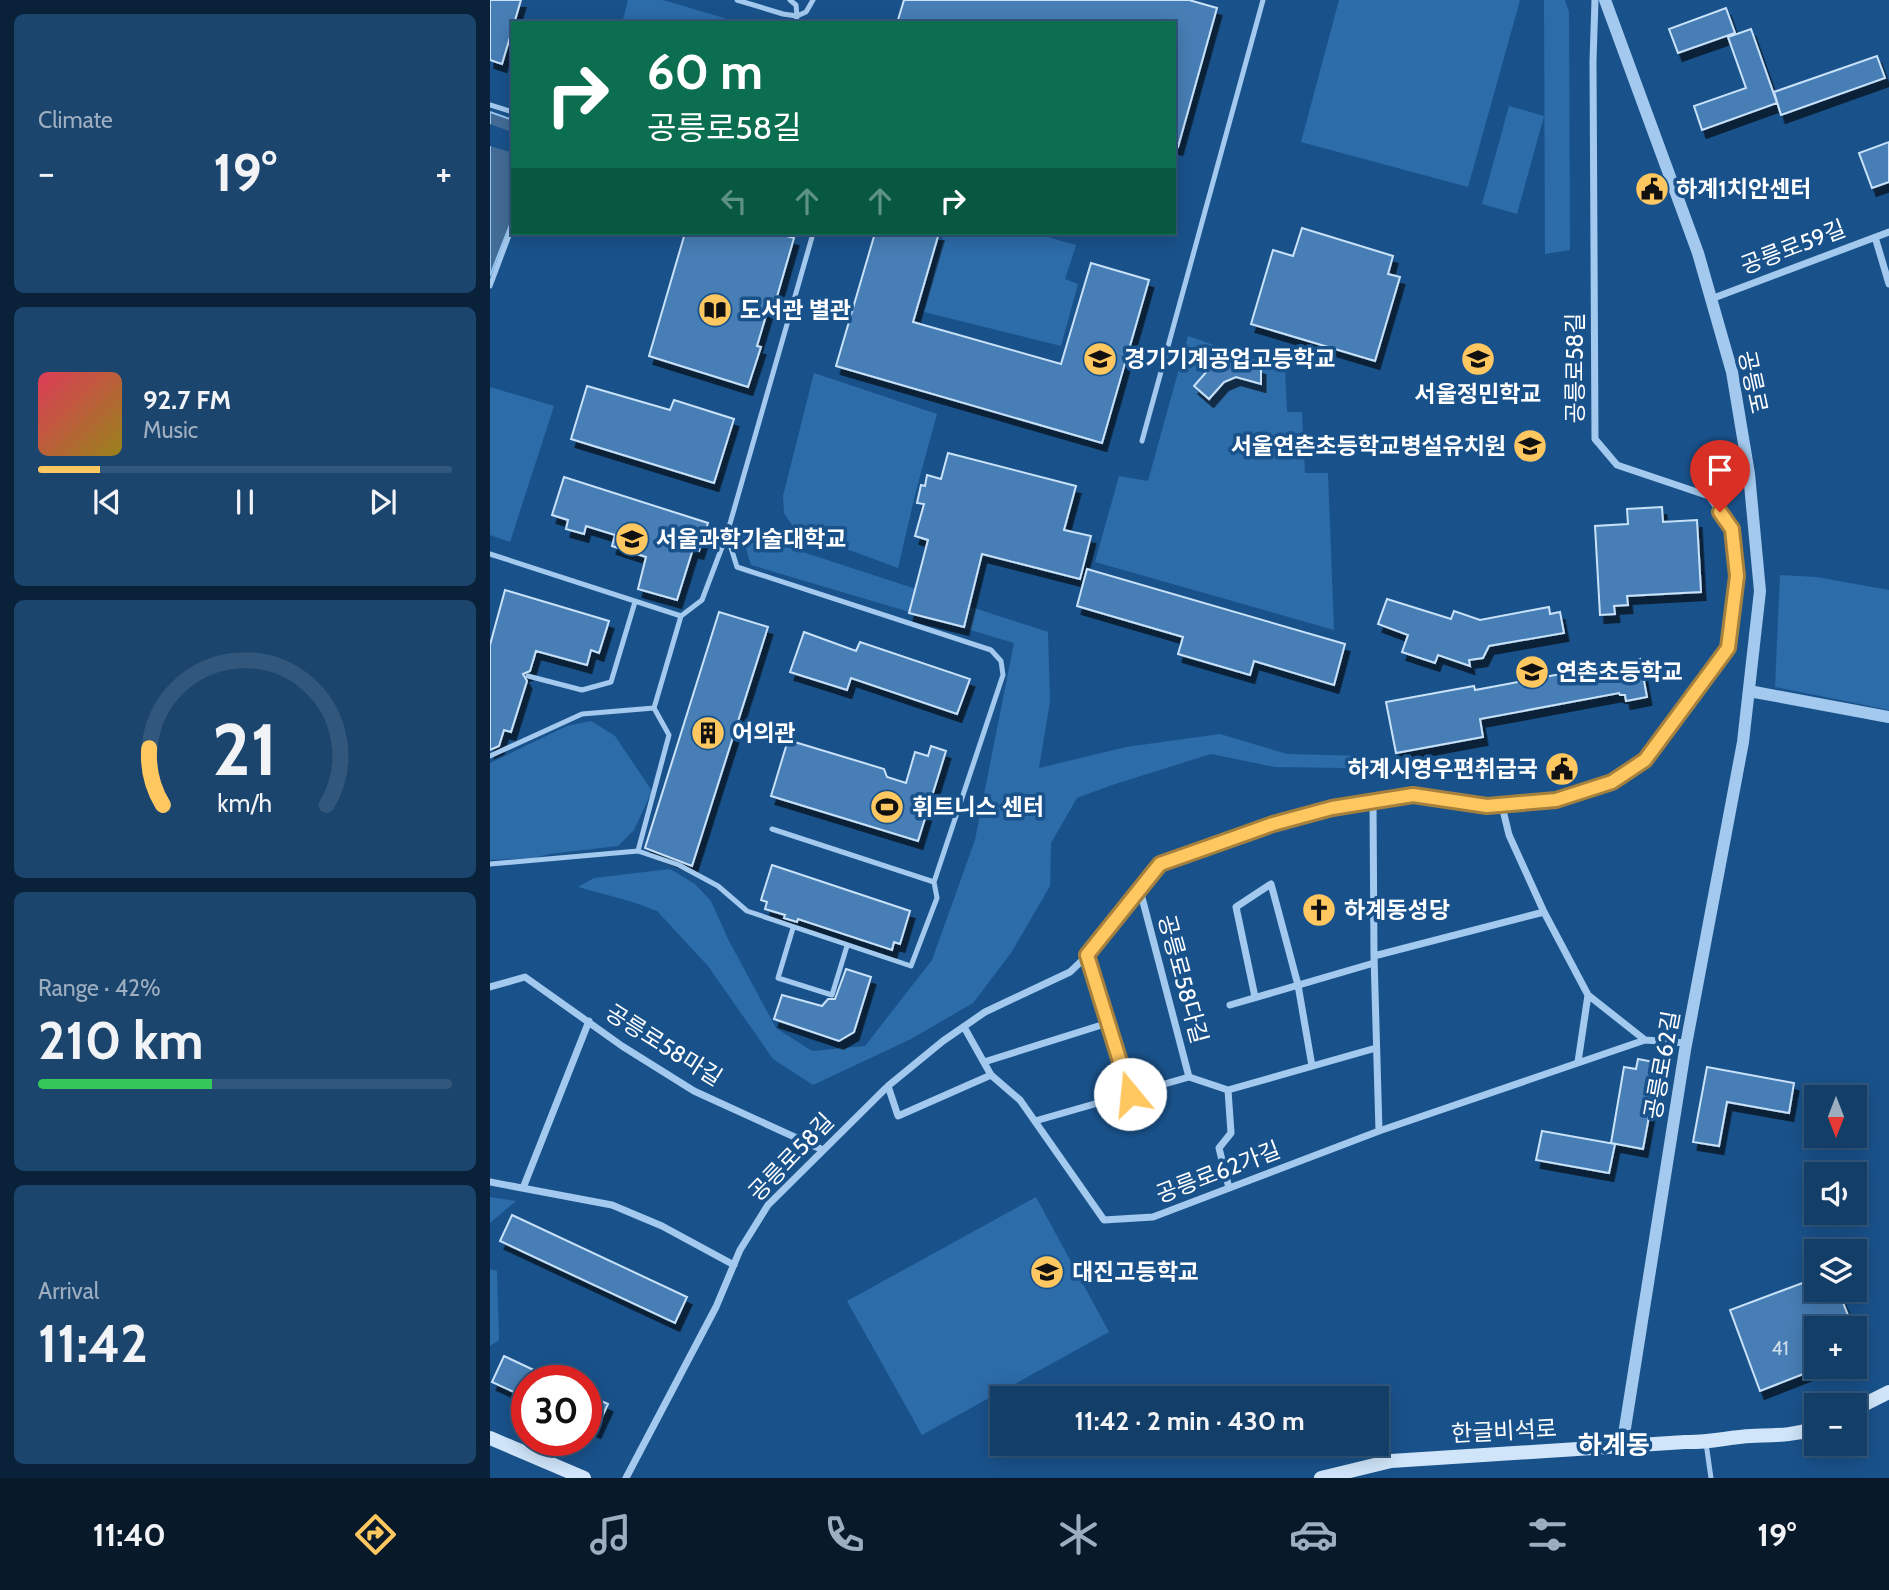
<!DOCTYPE html>
<html lang="en">
<head>
<meta charset="utf-8">
<style>
  body { margin:0; font-family:Cabin,"Noto Sans KR",sans-serif; background:#1c456e; color:#f1f3f6; height:100vh; display:flex; flex-direction:column; font-size:26px; white-space:nowrap }
  * { box-sizing:border-box; margin:0 }
  p { font-size:23px; color:#9daec0 }
  .icon { flex:none; width:38px; height:38px; fill:none; stroke:currentColor; stroke-width:2; stroke-linecap:round; stroke-linejoin:round }
  .map { position:relative; flex:1; overflow:hidden }
  .drawer { display:flex; flex-direction:column; gap:14px; padding:14px; background:#0a2239; width:490px }
  .drawer>* { flex:none }
  .banner { position:absolute; left:21px; top:21px; width:665px; height:214px; border-radius:0px; box-shadow:0 4px 18px #0003,0 0 0 2px #32577c; background:#0b6e4f; color:#fff; overflow:hidden }
  .needle { width:46px; rotate:180deg }
  .tools { position:absolute; left:1314px; top:1085px; display:grid; gap:14px }
  .tools a { display:grid; place-items:center; width:63px; height:63px; border-radius:0px; background:#133e68; box-shadow:0 4px 18px #0003,0 0 0 2px #32577c; font-size:35px }
  .speed { position:absolute; left:21px; top:1365px; display:flex; gap:14px; font-size:35px; font-weight:700; text-align:center }
  .speed>* { display:grid; place-content:center; width:91px; height:91px; border-radius:50%; background:#133e68; box-shadow:0 4px 18px #0003,0 0 0 2px #32577c; line-height:1 }
  .speed .limit { border:10px solid #d22; background:#fff; color:#111 }
  .pin { position:absolute; display:grid; place-items:center; width:60px; height:60px; color:#fff; margin:-72px -30px; border-radius:50% 50% 50% 0; rotate:-45deg; box-shadow:0 0 7px #0007 }
  .pin .icon { rotate:45deg }
  .me { position:absolute; width:77px; margin:-38px; rotate:343deg; stroke-linejoin:round; filter:drop-shadow(0 0 5px #0008) }
  .turn { display:flex; align-items:center; gap:24px; height:147px; padding:0 21px; font-size:32px }
  .turn .icon { width:91px; height:91px; stroke-width:2.5 }
  .turn b { display:block; font-size:49px; line-height:60px }
  .lanes { display:flex; align-items:center; height:66px; padding:0 21px; background:#0003; justify-content:center; gap:35px; direction:ltr }
  .lanes .off { opacity:.35 }
  .big { font-size:52px; font-weight:700; line-height:1.1 }
  .drawer .widget { flex:1; display:flex; flex-direction:column; justify-content:center; gap:10px; min-width:0; padding:0 24px; border-radius:10px; background:#1c456e }
  .drawer .dial { align-items:center; gap:0 }
  .dial svg { height:182px; overflow:visible; fill:none; stroke:#32577c; stroke-width:7; stroke-linecap:round; text-anchor:middle }
  .dial text { fill:#f1f3f6; stroke:none }
  .song { display:flex; align-items:center; gap:21px }
  .cover { width:84px; height:84px; border-radius:10px; background:linear-gradient(135deg,hsl(350 70% 55%),hsl(50 70% 35%)) }
  .played { height:7px; border-radius:4px; background:linear-gradient(90deg,#ffc760 15%,#32577c 15%) }
  .keys { display:flex; justify-content:space-around; direction:ltr }
  .heat { display:flex; justify-content:space-between; align-items:center; font-size:38px; direction:ltr }
  .charge { height:10px; border-radius:5px; background:linear-gradient(90deg,#34c759 42%,#32577c 0) }
  .trip { position:absolute; left:500px; top:1386px; width:399px; height:70px; border-radius:0px; background:#133e68; box-shadow:0 4px 18px #0003,0 0 0 2px #32577c; font-weight:700; line-height:70px; text-align:center }
  .menu { display:flex; height:112px; justify-content:space-around; align-items:center; background:#08192a; color:#9daec0 }
  .menu .icon { width:49px; height:49px }
  .menu .selected { color:#ffc760 }
  .menu b { font-size:32px; color:#f1f3f6 }
  main { display:flex; flex:1; min-height:0 }
  .map>svg:first-child { display:block }
  .green { fill:#2c6ca9 }
  .water { fill:#436c96; stroke:#96c5f0; stroke-width:2 }
  .pier { fill:#19528b }
  .building { fill:#467eb5; stroke:#c9e2fa; stroke-width:2; filter:url(#shadow) }
  .lines { fill:none; stroke-linecap:round; stroke-linejoin:round }
  .service { stroke:#a3c9ee; stroke-width:5 }
  .minor { stroke:#a3c9ee; stroke-width:7 }
  .tertiary { stroke:#a3c9ee; stroke-width:12 }
  .secondary { stroke:#d0e5fa; stroke-width:14 }
  .route-casing { stroke:#a6813e; stroke-width:18 }
  .route { stroke:#ffc760; stroke-width:12 }
  .labels { text-anchor:middle; dominant-baseline:central; stroke-width:7; stroke-linejoin:round; paint-order:stroke }
  .number-label { font-size:19px; fill:#d1dfec }
  .poi-label { font-size:23px; font-weight:bold; fill:#fff; stroke:#19528b; text-anchor:start }
  .street-label { font-size:23px; fill:#fff; stroke:#19528b }
  .quarter-label { font-size:26px; font-weight:bold; fill:#fff; stroke:#19528b }
</style>
</head>
<body>
<main>
<section class="drawer">
<div class="widget"><p>Climate</p>
<div class="heat"><a>−</a><b class="big">19°</b><a>+</a></div>
</div>
<div class="widget">
<div class="song"><i class="cover"></i><div><b>92.7 FM</b><p>Music</p></div></div>
<div class="played"></div>
<div class="keys"><svg class="icon" aria-label="previous" viewBox="0 0 24 24"><path d="M18 5L8 12l10 7zM5 5v14"/></svg><svg class="icon" aria-label="pause" viewBox="0 0 24 24"><path d="M8 5v14M16 5v14"/></svg><svg class="icon" aria-label="next" viewBox="0 0 24 24"><path d="M6 5l10 7-10 7zM19 5v14"/></svg></div>
</div>
<div class="widget dial"><svg viewBox="0 0 100 80">
<path d="M14 69A42 42 0 1 1 86 69"/>
<path d="M14 69A42 42 0 0 1 8 44" stroke="#ffc760"/>
<text x="50" y="56" font-size="32" font-weight="700">21</text>
<text x="50" y="72" font-size="11">km/h</text>
</svg></div>
<div class="widget"><p>Range · 42%</p><b class="big">210 km</b><div class="charge"></div></div>
<div class="widget"><p>Arrival</p><b class="big">11:42</b></div>
</section>
<div class="map">
<svg width="1399" height="1478" viewBox="0 0 1399 1478">
  <defs>
    <filter id="shadow"><feDropShadow dx="4.5" dy="8" stdDeviation="0" flood-color="#0009"/></filter>
  </defs>
  <rect width="100%" height="100%" fill="#19528b"/>
  <path class="green" d="M138,0H173L251,23H132Z
    M849,0H1030L978,187L811,142Z
    M1054,0H1075L1079,12L1080,250L1055,254Z
    M1019,106L1054,116L1027,214L992,204Z
    M454,233H543L586,245L575,279L588,284L571,346L434,312Z
    M698,336L795,370L797,412H812L815,473H838L844,630L605,562L629,476L658,481Z
    M324,373L447,414L426,491L408,568L305,530L294,513L293,496Z
    M0,387L64,406L20,542L0,535Z
    M251,532L558,632L560,701L549,768L636,747L730,734L797,754L873,756L857,768L785,767L721,754L622,785L587,798L561,843L560,886L521,953L483,1003L421,1039L323,1085L283,1059L218,966L167,911L143,902L88,887L104,878L180,869L205,884L221,901L238,939L286,1028L322,1051L375,1046L442,960L485,840L524,643L261,565Z
    M1290,575L1326,577L1399,590V710L1285,687Z
    M101,721L125,736L162,791L144,830L128,846L59,854L44,858L0,860V763L77,726Z
    M0,1197L26,1201L0,1223Z
    M546,1197L619,1332L432,1435L357,1301Z
    M0,1269L7,1271L9,1340L0,1346Z"/>
  <path class="water" d="M0,112L23,120V217L0,276Z"/>
  <path class="pier" d="M0,124L21,132L23,153L0,146Z"/>
  <path class="building" d="M0,0H31L12,64L0,60Z
    M414,0H699L727,8L688,147L684,146V23H407Z
    M1236,8L1245,33L1188,53L1179,29Z
    M1261,29L1287,103L1212,130L1204,106L1256,88L1238,37Z
    M1387,56L1395,78L1291,115L1284,92Z
    M1399,142V182L1382,188L1369,153Z
    M812,228L903,256L898,274L910,277L885,361L761,324L783,250L803,256Z
    M195,233H285L304,238L286,300L281,299L267,346L271,347L258,387L159,356Z
    M385,233H449L423,322L571,364L601,263L659,280L612,443L346,366Z
    M737,358L771,367V384L746,377L734,382L719,399L704,386L725,362Z
    M97,386L180,410L184,400L244,419L224,483L81,439Z
    M458,453L586,486L574,530L601,536L590,579L492,554L474,627L419,613L438,540L425,536L434,504L427,503L431,485L435,486L437,475L451,479Z
    M74,477L218,523L209,551L203,549L187,600L148,589L156,557L122,546L125,535L96,526L94,534L76,529L78,520L62,515Z
    M1172,507L1173,522L1207,520L1211,592L1137,596L1138,605L1124,606L1125,614L1110,615L1105,526L1138,524L1137,509Z
    M597,569L855,644L844,685L764,661L760,675L688,654L693,637L587,606Z
    M15,590L119,621L109,653L101,650L97,665L46,651L40,671L33,674L37,681L21,732L14,730L9,746L0,750V645Z
    M897,599L961,619L964,611L990,620L1059,607L1060,614L1070,612L1074,633L999,646L993,658L979,660L980,666L948,655L945,663L912,652L918,635L888,624Z
    M229,612L278,627L202,866L155,848Z
    M314,632L366,651L370,642L480,679L467,714L361,678L357,690L300,672Z
    M1150,659L1157,697L1136,701L1135,695H1130L1129,693L990,719L993,737L906,753L896,702L984,686L985,690Z
    M298,740L394,769L397,777L416,783L425,752L438,756L441,746L456,751L428,841L281,796Z
    M282,865L420,911L410,944L404,942L402,950L308,919L307,922L294,918L295,915L275,909L277,902L271,900Z
    M356,969L381,977L364,1032L349,1041L284,1019L292,995L332,1006L338,999H345Z
    M1148,1059L1169,1063L1153,1149L1121,1143L1134,1067L1146,1069Z
    M1217,1067L1304,1083L1299,1113L1237,1102L1229,1146L1203,1142Z
    M1052,1131L1125,1144L1119,1173L1046,1160Z
    M22,1215L197,1297L185,1323L10,1241Z
    M1326,1278V1290H1348L1363,1328H1326V1369L1270,1391L1240,1310Z
    M14,1356L67,1381H37V1398L2,1382Z
    M96,1394L118,1404L106,1430L96,1426Z"/>
  <g class="lines">
    <path class="service" d="M247,0L293,14L307,16L306,5L300,0
      M306,23L307,16L316,12L323,0
      M0,105L23,112
      M320,233L322,237L237,534L212,600L191,616L164,708L179,735L148,851L189,865L228,886L257,911L421,966L447,898L444,882
      M0,286L23,225
      M652,441L773,0
      M237,535L247,567L501,650L511,661L513,675L444,882L282,829
      M0,554L191,616
      M38,676L92,690L121,682L145,602
      M0,756L92,714L164,708
      M0,864L148,851
      M303,928L288,978L342,995L357,946
      M1216,1443L1221,1478"/>
    <path class="minor" d="M1385,237L1399,284
      M1221,299L1399,232
      M883,802L884,956L889,1131
      M1012,806L1019,835L1054,912L1098,995L1088,1062
      M650,890L699,1077
      M597,955L640,1094
      M884,956L1054,912
      M0,987L35,977L132,1046L204,1091L333,1150
      M1098,995L1155,1040
      M765,997L746,907L781,884L808,985L822,1066
      M740,1005L884,963
      M474,1027L501,1075
      M494,1062L618,1023
      M398,1086L408,1116L501,1075L530,1100L614,1220L663,1217L889,1131L1155,1040L1196,1043
      M738,1090L886,1048
      M738,1090L741,1133L729,1148L739,1188
      M545,1121L699,1077L738,1090
      M0,1182L122,1205L172,1226L244,1265
      M33,1188L99,1021
      M136,1478L226,1307L250,1250L278,1205L398,1086L453,1041L495,1012L580,972L604,949L670,864L783,824L843,808L923,795L997,806L1066,800L1122,782L1155,760L1238,648L1247,576L1242,529L1219,496L1127,465L1105,439L1103,61L1105,0"/>
    <path class="tertiary" d="M1115,0L1208,253L1242,372L1259,474L1270,591L1253,742L1195,1050L1132,1447
      M1259,691L1399,717"/>
    <path class="secondary" d="M1365,1409L1399,1392
      M0,1438L94,1478
      M831,1478L901,1461L1195,1442C1218,1443 1239,1437 1261,1436C1286,1435 1301,1436 1326,1428"/>
  </g>
  <g class="lines">
    <g class="route-casing">
      <path id="route" d="M640,1094L597,955L670,864L724,845L783,824L842,808L923,795L997,806L1066,800L1122,782L1155,760L1238,648L1247,576L1242,529L1230,512"/>
    </g>
    <use href="#route" class="route"/>
  </g>
  <defs>
    <g id="civic-disc" transform="scale(1.75)"><circle r="9.5" fill="#ffc760" stroke="#19528b"/><path d="M-.6-6.5H3V-4.5H.6V-3L4-1V1h2V6H-6V1h2V-1L-.6-3ZM-1.2 2.5V6h2.4V2.5Z" fill="#111"/></g>
    <g id="library-disc" transform="scale(1.75)"><circle r="9.5" fill="#ffc760" stroke="#19528b"/><path d="M-6-4Q-3-5.5-.7-3.5V5Q-3 3-6 4ZM6-4Q3-5.5 .7-3.5V5Q3 3 6 4Z" fill="#111"/></g>
    <g id="school-disc" transform="scale(1.75)"><circle r="9.5" fill="#ffc760" stroke="#19528b"/><path d="M0-5L7-2L0 1L-7-2ZM-4 1L0 2.5L4 1V4Q0 6-4 4Z" fill="#111"/></g>
    <g id="university-disc" transform="scale(1.75)"><circle r="9.5" fill="#ffc760" stroke="#19528b"/><path d="M0-5L7-2L0 1L-7-2ZM-4 1L0 2.5L4 1V4Q0 6-4 4Z" fill="#111"/></g>
    <g id="building-disc" transform="scale(1.75)"><circle r="9.5" fill="#ffc760" stroke="#19528b"/><path d="M-4-6H4V6H1V3H-1V6H-4ZM-2.5-4.3h1.7v1.8h-1.7ZM.8-4.3h1.7v1.8H.8ZM-2.5-1h1.7V.8h-1.7ZM.8-1h1.7V.8H.8Z" fill="#111"/></g>
    <g id="stadium-disc" transform="scale(1.75)"><circle r="9.5" fill="#ffc760" stroke="#19528b"/><path d="M0-5a6.5 5 0 1 0 0 10a6.5 5 0 1 0 0-10ZM-3.5-1.8h7v3.6h-7Z" fill="#111"/></g>
    <g id="church-disc" transform="scale(1.75)"><circle r="9.5" fill="#ffc760" stroke="#19528b"/><path d="M-1.2-6h2.4v3.5h3.3v2.4h-3.3V6h-2.4V-.1h-3.3v-2.4h3.3Z" fill="#111"/></g>
  </defs>
  <g fill-rule="evenodd">
    <use href="#civic-disc" x="1162" y="189"/>
    <use href="#library-disc" x="225" y="310"/>
    <use href="#school-disc" x="610" y="359"/>
    <use href="#school-disc" x="988" y="359"/>
    <use href="#school-disc" x="1040" y="446"/>
    <use href="#university-disc" x="142" y="539"/>
    <use href="#school-disc" x="1042" y="672"/>
    <use href="#building-disc" x="218" y="733"/>
    <use href="#civic-disc" x="1072" y="769"/>
    <use href="#stadium-disc" x="397" y="807"/>
    <use href="#church-disc" x="829" y="910"/>
    <use href="#school-disc" x="557" y="1272"/>
  </g>
  <g class="labels">
    <g class="number-label">
      <text x="1290" y="1348">41</text>
    </g>
    <g class="poi-label">
      <text x="1186" y="189">하계1치안센터</text>
      <text x="250" y="310">도서관 별관</text>
      <text x="634" y="359">경기기계공업고등학교</text>
      <text x="988" y="394" text-anchor="middle">서울정민학교</text>
      <text x="1016" y="446" text-anchor="end">서울연촌초등학교병설유치원</text>
      <text x="166" y="539">서울과학기술대학교</text>
      <text x="1066" y="672">연촌초등학교</text>
      <text x="242" y="733">어의관</text>
      <text x="1048" y="769" text-anchor="end">하계시영우편취급국</text>
      <text x="422" y="807">휘트니스 센터</text>
      <text x="854" y="910">하계동성당</text>
      <text x="582" y="1272">대진고등학교</text>
    </g>
    <g class="street-label">
      <text transform="translate(1303 247) rotate(-21)">공릉로59길</text>
      <text transform="translate(1085 368) rotate(-90)">공릉로58길</text>
      <text transform="translate(1263 382) rotate(78)">공릉로</text>
      <text transform="translate(693 979) rotate(75)">공릉로58다길</text>
      <text transform="translate(174 1045) rotate(32)">공릉로58마길</text>
      <text transform="translate(1172 1065) rotate(-80)">공릉로62길</text>
      <text transform="translate(301 1157) rotate(-46)">공릉로58길</text>
      <text transform="translate(728 1172) rotate(-21)">공릉로62가길</text>
      <text transform="translate(1014 1431) rotate(-3)">한글비석로</text>
    </g>
    <g class="quarter-label">
      <text x="1124" y="1445">하계동</text>
    </g>
  </g>
</svg>
<div class="tools">
<a><svg class="needle" viewBox="-14 -14 28 28"><path d="M0-13l5 13h-10z" fill="#e53935"/><path d="M0 13l5-13h-10z" fill="#9daec0"/></svg></a>
<a><svg class="icon" aria-label="sound" viewBox="0 0 24 24"><path d="M4 9h4l5-4v14l-5-4H4zM17 9q2 3 0 6"/></svg></a>
<a><svg class="icon" aria-label="layers" viewBox="0 0 24 24"><path d="M12 4l9 5-9 5-9-5zM3 14l9 5 9-5"/></svg></a>
<a>+</a>
<a>−</a>
</div>
<div class="speed"><div class="limit">30</div></div>
<div class="pin" style="left:1230px;top:512px;background:#d93025"><svg class="icon" aria-label="arrive" viewBox="0 0 24 24"><path d="M6 21V4h12l-3 4 3 4H6"/></svg></div>
<svg class="me" style="left:640px;top:1094px" viewBox="-20 -20 40 40"><circle r="19" fill="#fff"/><path d="M0-13L10 11 0 6-10 11z" fill="#ffc760"/></svg>
<div class="trip">11:42 · 2 min · 430 m</div>
<div class="banner">
<div class="turn"><svg class="icon" aria-label="right" viewBox="0 0 24 24"><path d="M7 20v-9h11M14 6l5 5-5 5"/></svg><div><b>60 m</b>공릉로58길</div></div>
<div class="lanes"><svg class="icon off" aria-label="left" viewBox="0 0 24 24"><path d="M17 20v-9H6M10 6l-5 5 5 5"/></svg><svg class="icon off" aria-label="ahead" viewBox="0 0 24 24"><path d="M12 20V5M6 11l6-6 6 6"/></svg><svg class="icon off" aria-label="ahead" viewBox="0 0 24 24"><path d="M12 20V5M6 11l6-6 6 6"/></svg><svg class="icon" aria-label="right" viewBox="0 0 24 24"><path d="M7 20v-9h11M14 6l5 5-5 5"/></svg></div>
</div>
</div>
</main>
<nav class="menu">
<b>11:40</b>
<svg class="icon selected" aria-label="directions" viewBox="0 0 24 24"><path d="M12 3l9 9-9 9-9-9zM9 14v-3h6M13 9l2 2-2 2"/></svg>
<svg class="icon" aria-label="music" viewBox="0 0 24 24"><path d="M9 18V5l10-2v13"/><circle cx="6" cy="18" r="3"/><circle cx="16" cy="16" r="3"/></svg>
<svg class="icon" aria-label="phone" viewBox="0 0 24 24"><path d="M5 4h4l2 5-3 2q2 4 5 5l2-3 5 2v4C11 20 4 13 5 4z"/></svg>
<svg class="icon" aria-label="climate" viewBox="0 0 24 24"><path d="M12 3v18M4 7l16 10M4 17L20 7"/></svg>
<svg class="icon" aria-label="car" viewBox="0 0 24 24"><path d="M5 17H2v-5l4-1 3-4h7l3 4 3 1v5h-3M9 17h6M6 11h13"/><circle cx="7" cy="17" r="2"/><circle cx="17" cy="17" r="2"/></svg>
<svg class="icon" aria-label="filters" viewBox="0 0 24 24"><path d="M4 7h16M4 17h16"/><circle cx="9" cy="7" r="2"/><circle cx="15" cy="17" r="2"/></svg>
<b>19°</b>
</nav>
</body>
</html>
